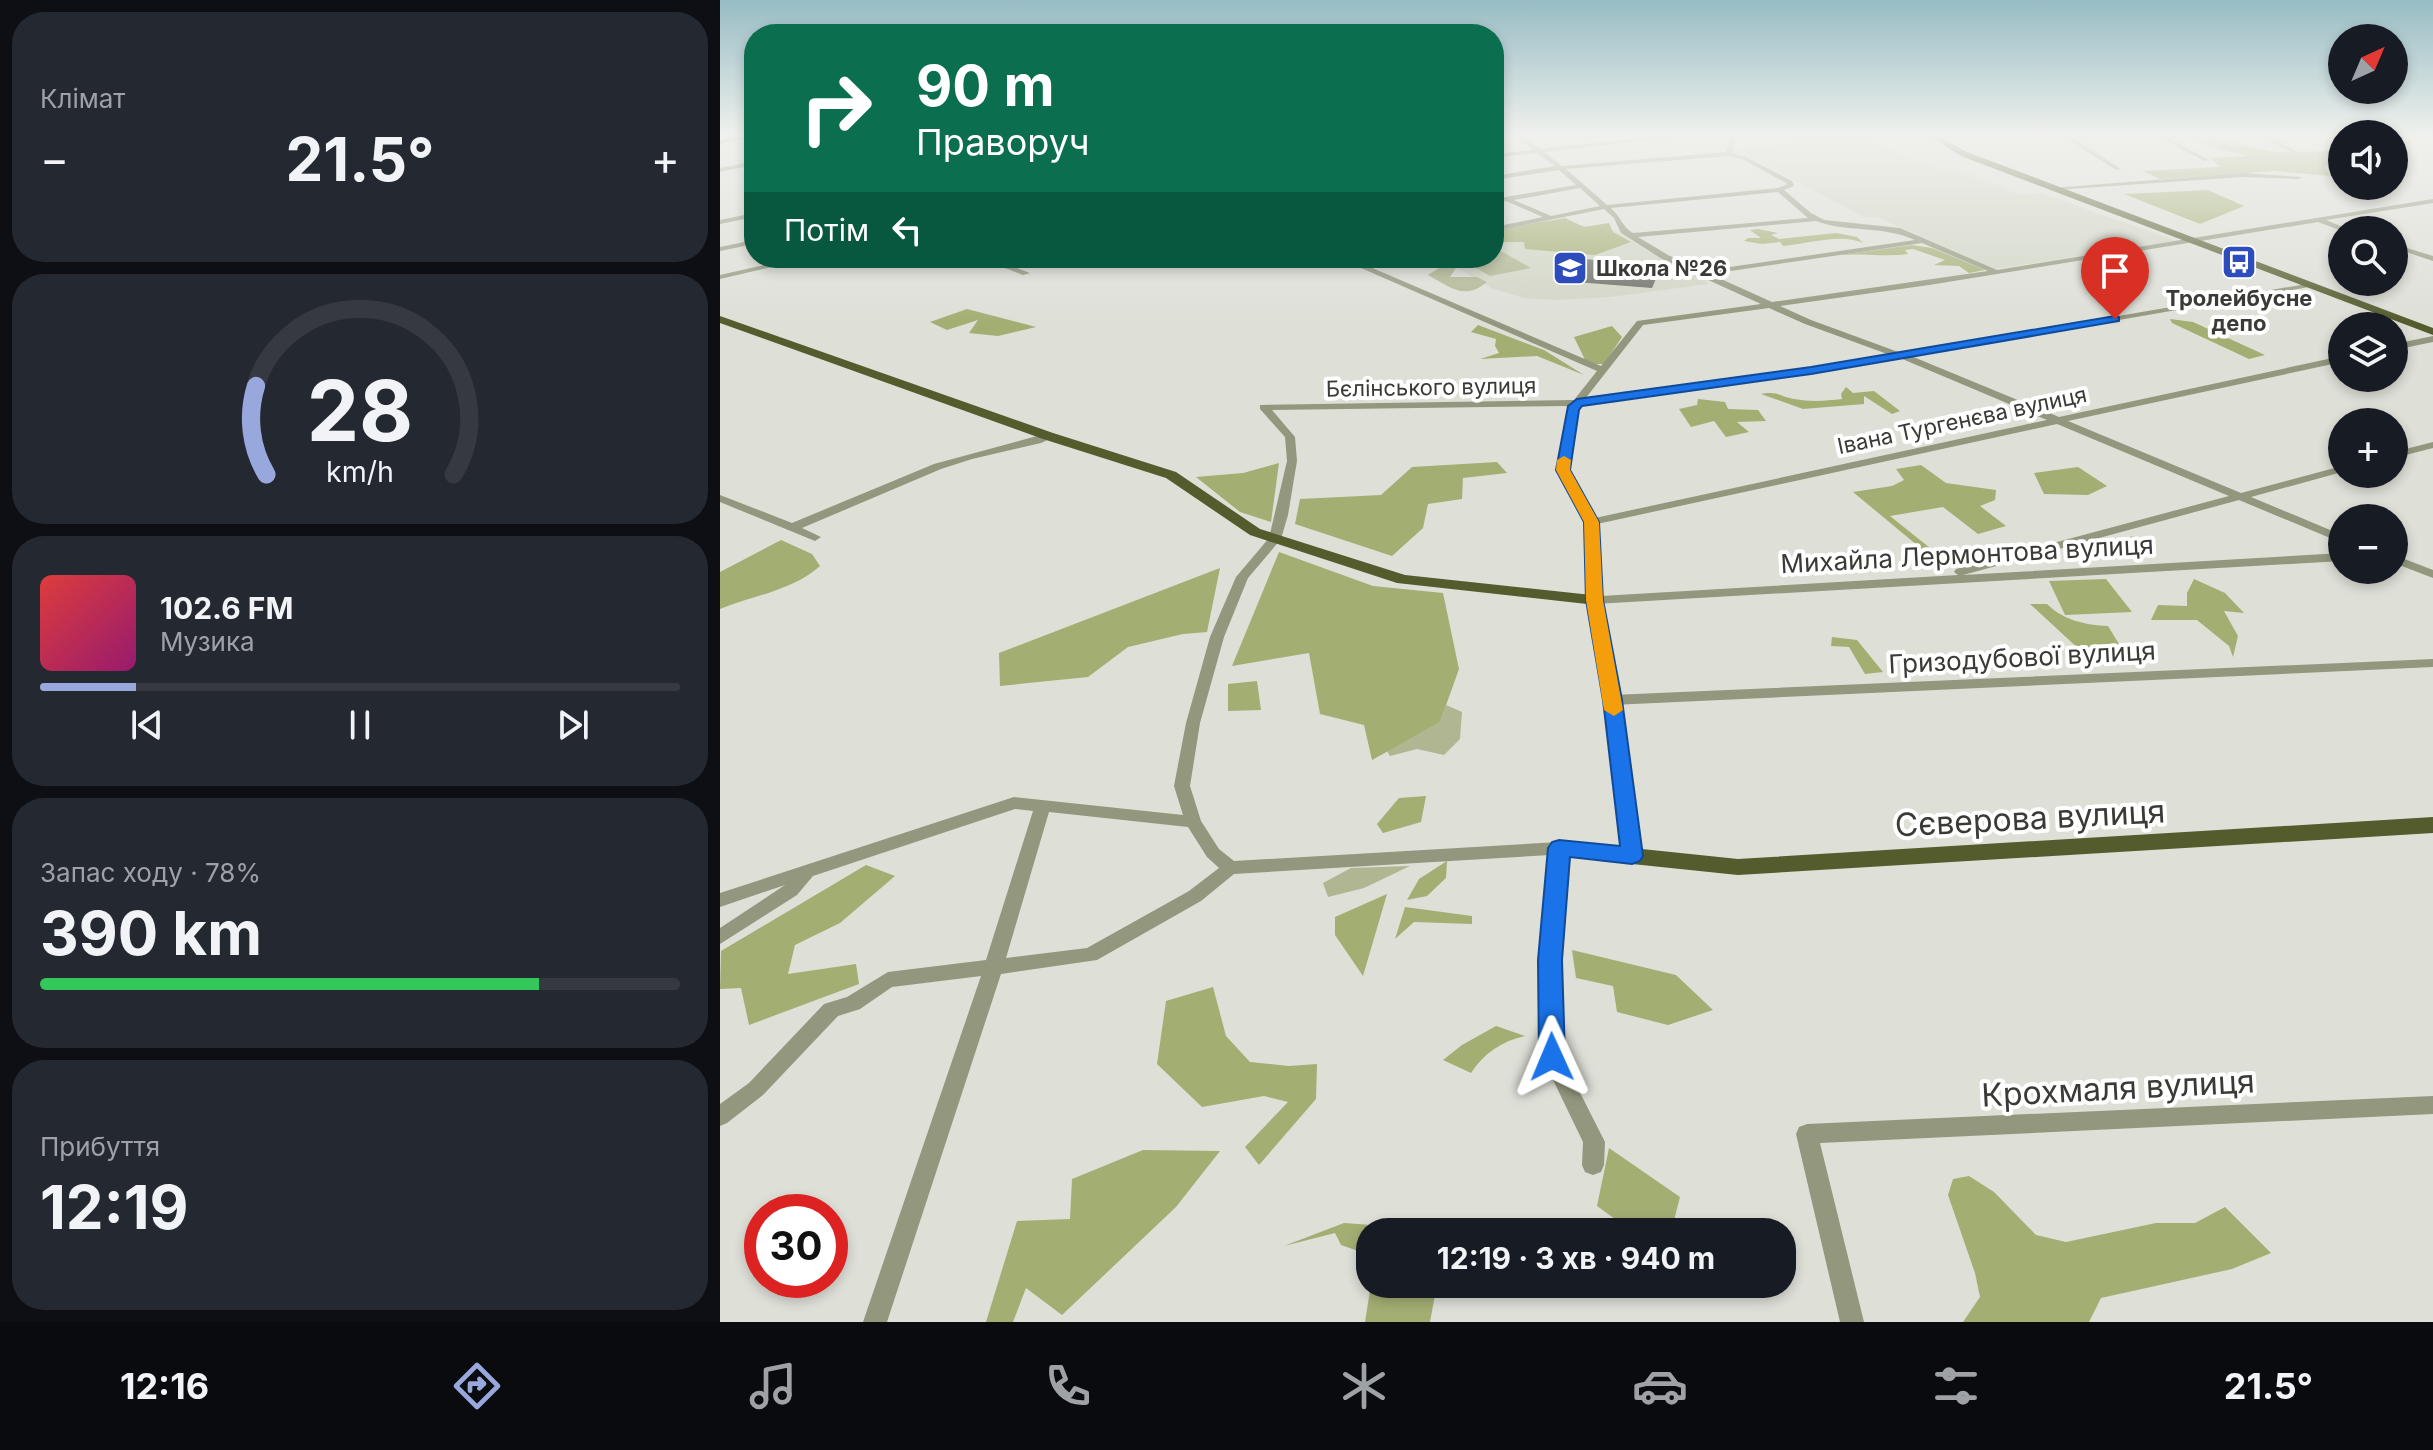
<!DOCTYPE html>
<html lang="uk">
<head>
<meta charset="utf-8">
<style>
  body { margin:0; font-family:Inter,sans-serif; background:#242831; color:#f1f3f6; height:100vh; display:flex; flex-direction:column; font-size:30px; white-space:nowrap }
  * { box-sizing:border-box; margin:0 }
  p { font-size:26px; color:#9ea1a6 }
  .icon { flex:none; width:44px; height:44px; fill:none; stroke:currentColor; stroke-width:2; stroke-linecap:round; stroke-linejoin:round }
  .map { position:relative; flex:1; overflow:hidden }
  .details { display:flex; flex-direction:column; gap:12px; padding:12px; background:#0d0f14; width:720px }
  .details>* { flex:none }
  .hud { position:absolute; left:24px; top:24px; width:760px; height:244px; border-radius:32px; box-shadow:0 4px 12px #0003; background:#0b6e4f; color:#fff; overflow:hidden }
  .needle { width:52px; rotate:44deg }
  .controls { position:absolute; left:1608px; top:24px; display:grid; gap:16px }
  .controls a { display:grid; place-items:center; width:80px; height:80px; border-radius:50%; background:#171b24; box-shadow:0 4px 12px #0003; font-size:40px }
  .speed { position:absolute; left:24px; top:1194px; display:flex; gap:16px; font-size:40px; font-weight:700; text-align:center }
  .speed>* { display:grid; place-content:center; width:104px; height:104px; border-radius:50%; background:#171b24; box-shadow:0 4px 12px #0003; line-height:1 }
  .speed .limit { border:12px solid #d22; background:#fff; color:#111 }
  .pin { position:absolute; display:grid; place-items:center; width:68px; height:68px; color:#fff; margin:-82px -34px; border-radius:50% 50% 50% 0; rotate:-45deg; box-shadow:0 0 8px #0007 }
  .pin .icon { rotate:45deg }
  .me { position:absolute; width:88px; margin:-44px; rotate:359deg; stroke-linejoin:round; filter:drop-shadow(0 0 6px #0008) }
  .turn { display:flex; align-items:center; gap:28px; height:168px; padding:0 40px; font-size:36px }
  .turn .icon { width:104px; height:104px; stroke-width:2.5 }
  .turn b { display:block; font-size:56px; line-height:68px }
  .then { display:flex; align-items:center; height:76px; padding:0 40px; background:#0003; gap:16px; font-size:30px }
  .big { font-size:60px; font-weight:700; line-height:1.1 }
  .details .widget { flex:1; display:flex; flex-direction:column; justify-content:center; gap:12px; min-width:0; padding:0 28px; border-radius:32px; background:#242831 }
  .details .dial { align-items:center; gap:0 }
  .dial svg { height:208px; overflow:visible; fill:none; stroke:#363941; stroke-width:7; stroke-linecap:round; text-anchor:middle }
  .dial text { fill:#f1f3f6; stroke:none }
  .song { display:flex; align-items:center; gap:24px }
  .cover { width:96px; height:96px; border-radius:12px; background:linear-gradient(135deg,hsl(0 70% 55%),hsl(320 70% 35%)) }
  .played { height:8px; border-radius:4px; background:linear-gradient(90deg,#99a8dc 15%,#363941 15%) }
  .keys { display:flex; justify-content:space-around; direction:ltr }
  .heat { display:flex; justify-content:space-between; align-items:center; font-size:44px; direction:ltr }
  .charge { height:12px; border-radius:6px; background:linear-gradient(90deg,#34c759 78%,#363941 0) }
  .trip { position:absolute; left:636px; top:1218px; width:440px; height:80px; border-radius:32px; background:#171b24; box-shadow:0 4px 12px #0003; font-weight:700; line-height:80px; text-align:center }
  .menu { display:flex; height:128px; justify-content:space-around; align-items:center; background:#090b0e; color:#9ea1a6 }
  .menu .icon { width:56px; height:56px }
  .menu .selected { color:#99a8dc }
  .menu b { font-size:36px; color:#f1f3f6 }
  main { display:flex; flex:1; min-height:0 }
  .map>svg:first-child { display:block }
  .built { fill:#d1d5c5 }
  .green { fill:#afb691 }
  .forest { fill:#a3ae73 }
  .building { fill:#696b64 }
  .lines { fill:none; stroke-linecap:round; stroke-linejoin:round }
  .minor { fill:#92977e; fill-rule:evenodd }
  .major { fill:#545c2d; fill-rule:evenodd }
  .route { fill:#1a73e8; stroke:#114b97; stroke-width:2 }
  .slow { fill:#f59e0b }
  .labels { text-anchor:middle; dominant-baseline:central; stroke-width:8; stroke-linejoin:round; paint-order:stroke }
  .far-poi-label { font-size:22px; font-weight:bold; fill:#3a3b37; stroke:#fff; text-anchor:start }
  .far-street-label { font-size:22px; fill:#3a3b37; stroke:#fff }
  .street-label { font-size:26px; fill:#3a3b37; stroke:#fff }
  .near-street-label { font-size:32px; fill:#3a3b37; stroke:#fff }
</style>
</head>
<body>
<main>
<section class="details">
<div class="widget"><p>Клімат</p>
<div class="heat"><a>−</a><b class="big">21.5°</b><a>+</a></div>
</div>
<div class="widget dial"><svg viewBox="0 0 100 80">
<path d="M14 69A42 42 0 1 1 86 69"/>
<path d="M14 69A42 42 0 0 1 10 35" stroke="#99a8dc"/>
<text x="50" y="56" font-size="32" font-weight="700">28</text>
<text x="50" y="72" font-size="11">km/h</text>
</svg></div>
<div class="widget">
<div class="song"><i class="cover"></i><div><b>102.6 FM</b><p>Музика</p></div></div>
<div class="played"></div>
<div class="keys"><svg class="icon" aria-label="previous" viewBox="0 0 24 24"><path d="M18 5L8 12l10 7zM5 5v14"/></svg><svg class="icon" aria-label="pause" viewBox="0 0 24 24"><path d="M8 5v14M16 5v14"/></svg><svg class="icon" aria-label="next" viewBox="0 0 24 24"><path d="M6 5l10 7-10 7zM19 5v14"/></svg></div>
</div>
<div class="widget"><p>Запас ходу · 78%</p><b class="big">390 km</b><div class="charge"></div></div>
<div class="widget"><p>Прибуття</p><b class="big">12:19</b></div>
</section>
<div class="map">
<svg width="1713" height="1322" viewBox="0 0 1713 1322">
  <rect width="100%" height="100%" fill="#dedfd7"/>
  <path class="built" d="M1106,137H1143L1220,170L1235,169L1301,195L1321,193L1456,241L1275,269L1157,217H1144L1016,150Z
    M821,220L892,229L935,255L985,278L988,284L890,297L838,300L804,298L771,288L721,258H774V230Z"/>
  <path class="green" d="M774,247L811,268L770,276L739,258H774Z
    M722,266L736,268L730,277H757L767,282C744,301 730,287 708,275Z
    M726,705L742,712L740,739L724,755L697,749L670,756L667,751L720,722Z
    M690,866L644,888L608,897L603,883L631,868Z"/>
  <path class="forest" d="M1471,137H1492L1552,152L1622,151V163L1607,165L1605,167L1610,176L1555,171L1440,179L1423,171L1500,167L1490,158L1528,156L1500,150Z
    M1488,190L1524,206L1480,224L1404,194Z
    M845,218L864,227L889,223L893,232L911,242L875,255L805,249L804,242H774V230Z
    M1038,229L1058,233L1051,235L1059,239L1116,233L1137,237L1143,243C1120,233 1088,244 1063,246L1060,242L1042,244L1024,241L1028,238H1041L1030,230Z
    M1192,245L1212,248L1265,270L1249,273L1239,266L1214,265L1225,260L1193,249L1185,250L1188,254C1166,257 1143,253 1119,255Z
    M247,309L316,327L278,336L249,333L258,320L227,330L210,322Z
    M1450,319L1473,322L1545,355L1529,359L1452,323Z
    M758,325L824,350L864,375L817,356L760,359L779,353L775,346L776,339L751,332Z
    M892,326L902,337L884,364H867L854,337Z
    M1126,387L1133,393L1154,391L1180,411L1172,414L1144,396V404L1083,409L1041,394C1058,391 1058,396 1074,399C1089,402 1107,401 1122,399L1121,394Z
    M978,399L1005,402L1008,409L1038,410L1046,421L1017,422L1029,432L1006,437L994,421L971,427L959,409L977,405Z
    M777,462L787,473L743,478L742,499L708,504L703,528L672,556L575,524L580,499L661,495L692,467Z
    M559,463L551,522L520,512L476,477L523,473Z
    M1201,465L1226,483L1276,490L1275,500L1260,506L1286,526L1258,534L1223,507L1170,516L1210,548L1215,560L1133,492L1172,486L1184,480L1176,469Z
    M1358,467L1387,486L1368,495L1324,494L1314,473Z
    M1414,536L1431,554L1392,559L1381,548L1369,547Z
    M61,540L92,554L100,566C74,590 32,596 0,609V572Z
    M559,552L653,586L723,593L739,669L720,722L652,760L644,725L600,714L589,653L512,666Z
    M500,568L487,632L463,634L408,647L368,677L280,686L279,653Z
    M1386,579L1412,612L1345,615L1329,581Z
    M1474,579L1505,593L1524,613L1504,611L1518,636L1513,657L1509,646L1477,620H1431L1438,605L1467,606V593Z
    M1310,604H1327C1343,620 1365,625 1388,626L1410,662L1374,663Z
    M1112,637L1137,640L1163,672L1145,674L1129,647L1111,646Z
    M537,681L541,710L508,711V684Z
    M706,796L701,822L663,833L657,824L679,798Z
    M727,861L726,878L707,896L687,900L699,879Z
    M146,865L175,876L120,923L75,945L68,974L136,964L139,984L29,1025L21,988L0,989L1,951Z
    M667,894L643,976L615,935V917Z
    M685,907L752,916V924L694,922L675,939Z
    M852,950L956,975L993,1010L948,1025L897,1012L893,986L856,978Z
    M493,987L506,1036L530,1062L569,1066L597,1064L596,1099L539,1165L525,1147L568,1102L544,1096L482,1107L437,1064L446,1001Z
    M776,1026L805,1036C782,1041 764,1053 751,1073L723,1060L742,1045Z
    M889,1148L960,1197L951,1232H913L877,1206Z
    M423,1150L500,1151L456,1207L342,1315L306,1288L293,1322H266L297,1221L350,1219L352,1179Z
    M1249,1176L1274,1192L1316,1235L1346,1242L1436,1223H1475L1505,1207L1551,1253L1512,1269L1381,1298L1369,1322H1243L1260,1297L1255,1273L1228,1195L1233,1179Z
    M624,1223L665,1226L661,1232H650V1249L647,1254L621,1245L615,1233L564,1246Z
    M651,1284H717L710,1322H645Z"/>
  <path class="building" d="M863,259L902,262L942,265L932,288L843,281Z"/>
  <g class="lines">
    <path class="minor" d="M796,137H803L820,149L931,137H955L824,152L842,166L1006,152L1011,137H1017L1012,153L1026,157L1072,181L1074,186L1064,190L1091,213L1104,220L1180,228L1277,270L1713,199V203L1606,220L1630,230L1622,231L1598,222L1209,285L1060,306L1091,320L1181,353L1592,283V287H1589L1191,356L1339,417L1622,356V362L1348,421L1521,493L1622,466V472L1531,497L1622,535V543L1519,500L1243,575L1622,553V561L875,604L868,600L865,522L837,470L849,406L552,410L575,437L577,461L568,515L561,539L528,578L504,637L480,723L470,786L481,821L499,849L514,861L839,842L918,852L921,856L918,860L912,862L847,855L839,960L842,1057L885,1142L884,1165L881,1172L873,1175L865,1172L862,1165L863,1142L822,1057L821,960L830,855L514,874L481,901L377,960L281,974L167,1322H143L261,976L172,987L140,1009L118,1016L43,1095L7,1123L0,1126V1104L29,1083L104,1004L127,997L168,972L266,960L313,811L295,809L93,876L77,895L0,944V928L65,885L0,907V893L294,797L463,815L454,786L466,723L490,637L516,577L549,538L567,461L565,437L540,409V405L854,400L877,371L618,258H629L881,366L917,321L1041,304L942,259L901,233L894,218L884,209L774,231V227L823,217L786,201L774,203V199L856,185L839,170L774,180V176L835,166L817,153L774,158V154L813,150ZM1009,156L1022,159L1068,184L1058,188L887,205L846,169ZM860,188L880,206L831,216L794,200ZM1058,192L1088,218L913,233C903,228 900,216 891,208ZM1096,221C1129,233 1161,225 1195,240L982,271L948,255L918,237ZM1202,243L1268,271L1052,302L990,274ZM1049,308L1085,324L1170,355L1091,368L865,399L923,325ZM1180,358L1327,420L875,518L849,470L857,409L860,406L1091,374ZM1337,424L1509,496L1236,569L1234,572L1238,575L881,596L877,524ZM329,812L468,827L487,857L499,868L469,891L367,948L286,958Z
      M1344,137H1352L1401,169L1396,170Z
      M1439,137H1447L1489,160L1484,161Z
      M1541,137H1550L1580,153L1575,154Z
      M1674,149L1686,154L1687,155L1684,157L1674,153Z
      M34,161V165L0,172V168Z
      M1523,173L1582,177L1579,179L1523,177L1335,190L1332,188Z
      M34,213V217L0,224V220Z
      M34,240V244L0,251V247Z
      M1674,244L1713,256V261L1674,248Z
      M75,258H90L0,279V275Z
      M258,258H270L310,273L303,275Z
      M1713,336V342L1674,350V344Z
      M328,433L332,434V438L321,443L252,459L221,469L82,528L101,537L95,541L0,502V495L72,523L214,464Z
      M1713,442V448L1674,458V452Z
      M1674,555L1713,570V578L1674,563Z
      M1713,659V667L892,705L885,700L892,695Z
      M1713,1096V1114L1100,1143L1144,1322H1120L1076,1134L1079,1127L1087,1124Z"/>
    <path class="major" d="M13,137H33L0,144V140Z
      M1211,137H1220L1247,152L1713,328V335L1241,156Z
      M0,316L333,433L456,472L540,529L685,575L881,596L901,700L922,849L1018,859L1713,817V833L1018,875L912,864L904,862L901,856L883,700L867,604L677,583L530,535L446,478L323,439L0,323Z"/>
  </g>
  <linearGradient id="sky" x2="0" y2="1"><stop stop-color="#97bcc4"/><stop offset="0.42" stop-color="#f0f1ed"/><stop offset="1" stop-color="#f0f1ed" stop-opacity="0"/></linearGradient>
  <rect width="1713" height="323" fill="url(#sky)"/>
  <path class="route" d="M1395,316L1399,317V321L1091,374L862,406L859,410L850,470L879,522L883,600L902,700L923,856L920,861L912,864L850,857L842,960L845,1057L841,1065L832,1068L823,1065L819,1057L818,960L828,848L832,842L839,840L900,846L883,700L866,600L864,522L836,470L848,406L857,399L1091,367Z"/>
  <path class="slow" d="M844,456L851,460L850,470L879,522L883,600L903,710L894,716L884,710L866,600L864,522L836,470L837,460Z"/>
  <defs>
    <g id="bus-square" transform="scale(1.8)"><rect x="-9" y="-9" width="18" height="18" rx="4" fill="#2d4dbd" stroke="#fff"/><path d="M-5-6H5V4H4V6H2V4H-2V6H-4V4H-5ZM-3.5-4V0h7V-4ZM-3.5 1.2v1.5H-2V1.2ZM2 1.2v1.5H3.5V1.2Z" fill="#fff"/></g>
    <g id="school-square" transform="scale(1.8)"><rect x="-9" y="-9" width="18" height="18" rx="4" fill="#2d4dbd" stroke="#fff"/><path d="M0-5L7-2L0 1L-7-2ZM-4 1L0 2.5L4 1V4Q0 6-4 4Z" fill="#fff"/></g>
  </defs>
  <g fill-rule="evenodd">
    <use href="#bus-square" x="1519" y="262"/>
    <use href="#school-square" x="850" y="268"/>
  </g>
  <g class="labels">
    <g class="far-poi-label">
      <text x="876" y="268">Школа №26</text>
      <text x="1519" y="298" text-anchor="middle">Тролейбусне<tspan x="1519" dy="25">депо</tspan></text>
    </g>
    <g class="far-street-label">
      <text transform="translate(711 387) rotate(-1)">Бєлінського вулиця</text>
      <text transform="translate(1242 420) rotate(-12)">Івана Тургенєва вулиця</text>
    </g>
    <g class="street-label">
      <text transform="translate(1247 554) rotate(-3)">Михайла Лермонтова вулиця</text>
      <text transform="translate(1302 657) rotate(-3)">Гризодубової вулиця</text>
    </g>
    <g class="near-street-label">
      <text transform="translate(1310 818) rotate(-3)">Сєверова вулиця</text>
      <text transform="translate(1398 1088) rotate(-3)">Крохмаля вулиця</text>
    </g>
  </g>
</svg>
<div class="controls">
<a><svg class="needle" viewBox="-14 -14 28 28"><path d="M0-13l5 13h-10z" fill="#e53935"/><path d="M0 13l5-13h-10z" fill="#9ea1a6"/></svg></a>
<a><svg class="icon" aria-label="sound" viewBox="0 0 24 24"><path d="M4 9h4l5-4v14l-5-4H4zM17 9q2 3 0 6"/></svg></a>
<a><svg class="icon" aria-label="search" viewBox="0 0 24 24"><circle cx="10" cy="10" r="6"/><path d="M15 15l6 6"/></svg></a>
<a><svg class="icon" aria-label="layers" viewBox="0 0 24 24"><path d="M12 4l9 5-9 5-9-5zM3 14l9 5 9-5"/></svg></a>
<a>+</a>
<a>−</a>
</div>
<div class="speed"><div class="limit">30</div></div>
<div class="pin" style="left:1395px;top:319px;background:#d93025"><svg class="icon" aria-label="arrive" viewBox="0 0 24 24"><path d="M6 21V4h12l-3 4 3 4H6"/></svg></div>
<svg class="me" style="left:832px;top:1057px" viewBox="-20 -20 40 40"><path d="M0-17L14 15 0 8-14 15z" fill="#1a73e8" stroke="#fff" stroke-width="4"/></svg>
<div class="trip">12:19 · 3 хв · 940 m</div>
<div class="hud">
<div class="turn"><svg class="icon" aria-label="right" viewBox="0 0 24 24"><path d="M7 20v-9h11M14 6l5 5-5 5"/></svg><div><b>90 m</b>Праворуч</div></div>
<div class="then">Потім<svg class="icon" aria-label="left" viewBox="0 0 24 24"><path d="M17 20v-9H6M10 6l-5 5 5 5"/></svg></div>
</div>
</div>
</main>
<nav class="menu">
<b>12:16</b>
<svg class="icon selected" aria-label="directions" viewBox="0 0 24 24"><path d="M12 3l9 9-9 9-9-9zM9 14v-3h6M13 9l2 2-2 2"/></svg>
<svg class="icon" aria-label="music" viewBox="0 0 24 24"><path d="M9 18V5l10-2v13"/><circle cx="6" cy="18" r="3"/><circle cx="16" cy="16" r="3"/></svg>
<svg class="icon" aria-label="phone" viewBox="0 0 24 24"><path d="M5 4h4l2 5-3 2q2 4 5 5l2-3 5 2v4C11 20 4 13 5 4z"/></svg>
<svg class="icon" aria-label="climate" viewBox="0 0 24 24"><path d="M12 3v18M4 7l16 10M4 17L20 7"/></svg>
<svg class="icon" aria-label="car" viewBox="0 0 24 24"><path d="M5 17H2v-5l4-1 3-4h7l3 4 3 1v5h-3M9 17h6M6 11h13"/><circle cx="7" cy="17" r="2"/><circle cx="17" cy="17" r="2"/></svg>
<svg class="icon" aria-label="filters" viewBox="0 0 24 24"><path d="M4 7h16M4 17h16"/><circle cx="9" cy="7" r="2"/><circle cx="15" cy="17" r="2"/></svg>
<b>21.5°</b>
</nav>
</body>
</html>
